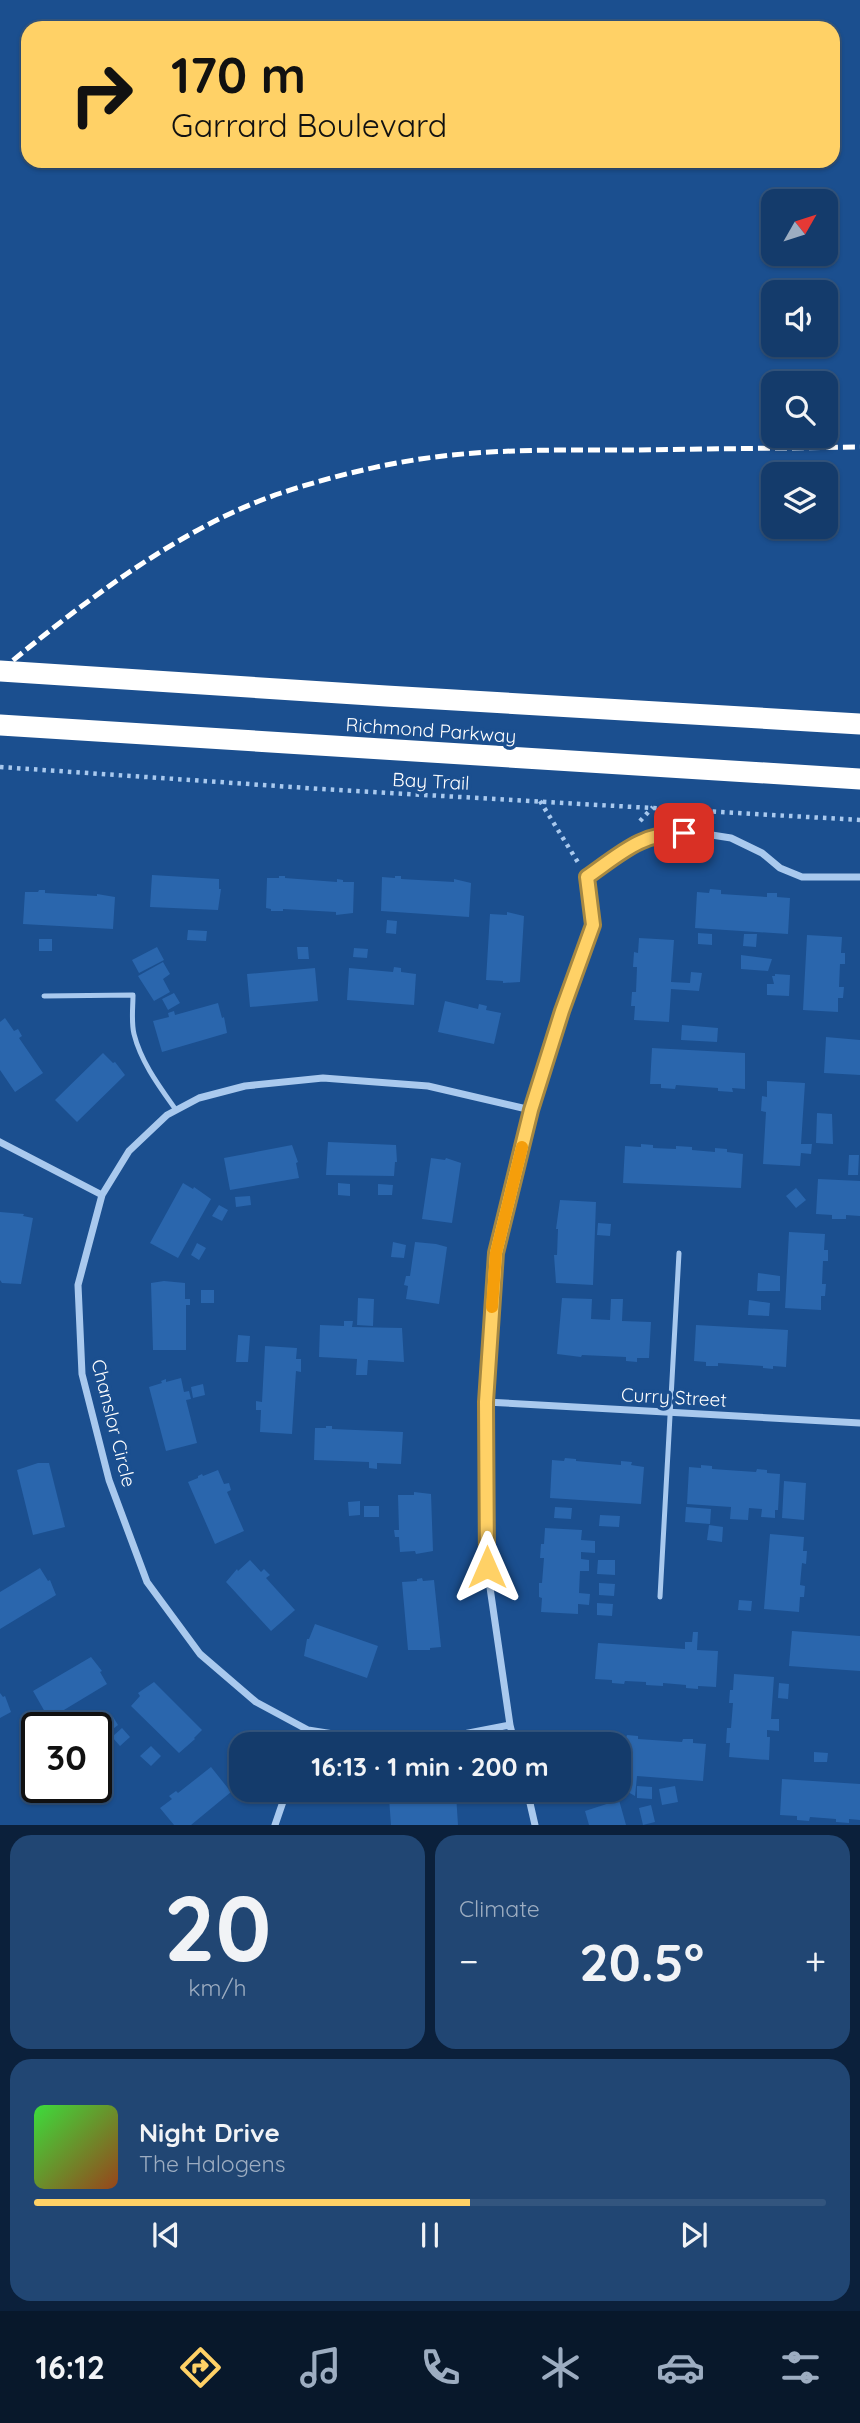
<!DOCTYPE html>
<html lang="en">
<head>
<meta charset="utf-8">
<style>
  body { margin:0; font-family:Quicksand,sans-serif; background:#214673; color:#f1f3f6; height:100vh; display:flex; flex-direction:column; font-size:26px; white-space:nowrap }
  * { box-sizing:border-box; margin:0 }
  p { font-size:23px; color:#9dadc1 }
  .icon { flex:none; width:38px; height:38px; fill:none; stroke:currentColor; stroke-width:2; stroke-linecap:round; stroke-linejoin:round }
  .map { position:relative; height:1825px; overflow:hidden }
  .panel { display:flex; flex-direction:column; gap:10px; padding:10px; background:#0b203b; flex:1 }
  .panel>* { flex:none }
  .hud { position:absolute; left:21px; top:21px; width:819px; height:147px; border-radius:21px; box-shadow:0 2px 5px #0004,0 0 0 2px #33557e; background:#ffd166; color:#111; overflow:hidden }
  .needle { width:46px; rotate:51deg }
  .fabs { position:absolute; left:761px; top:189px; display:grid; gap:14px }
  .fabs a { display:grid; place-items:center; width:77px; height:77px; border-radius:14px; background:#143b6b; box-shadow:0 2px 5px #0004,0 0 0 2px #33557e; font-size:35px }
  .speed { position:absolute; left:21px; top:1712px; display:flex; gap:14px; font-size:35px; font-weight:700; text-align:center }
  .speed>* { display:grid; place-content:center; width:91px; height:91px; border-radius:50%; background:#143b6b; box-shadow:0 2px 5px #0004,0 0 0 2px #33557e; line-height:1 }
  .speed .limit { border:4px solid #111; border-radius:10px; background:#fff; color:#111 }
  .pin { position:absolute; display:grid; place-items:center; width:60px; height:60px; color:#fff; margin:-30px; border-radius:14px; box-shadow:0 4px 10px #0006 }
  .me { position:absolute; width:77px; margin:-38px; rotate:0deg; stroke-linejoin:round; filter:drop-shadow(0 0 5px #0008) }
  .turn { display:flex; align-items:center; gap:24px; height:147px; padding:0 35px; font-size:32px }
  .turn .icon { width:91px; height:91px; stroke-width:2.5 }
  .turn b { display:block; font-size:49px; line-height:60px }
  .big { font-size:52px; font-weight:800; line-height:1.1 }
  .panel .tile { flex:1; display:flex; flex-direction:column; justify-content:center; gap:10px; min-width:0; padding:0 24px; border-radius:21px; background:#214673 }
  .panel .dial { align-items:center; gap:0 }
  .dial b { font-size:91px; line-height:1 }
  .song { display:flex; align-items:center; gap:21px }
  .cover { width:84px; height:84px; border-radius:10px; background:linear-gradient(135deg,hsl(120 70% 55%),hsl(20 70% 35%)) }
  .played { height:7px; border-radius:4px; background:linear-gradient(90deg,#ffd166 55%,#33557e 55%) }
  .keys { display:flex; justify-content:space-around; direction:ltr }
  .heat { display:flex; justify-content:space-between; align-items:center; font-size:38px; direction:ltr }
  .panel .tiles { flex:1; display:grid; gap:10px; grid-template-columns:1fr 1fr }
  .tile:last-child { grid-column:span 2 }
  .trip { position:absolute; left:229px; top:1732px; width:402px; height:70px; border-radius:21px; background:#143b6b; box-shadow:0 2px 5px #0004,0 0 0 2px #33557e; font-weight:800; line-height:70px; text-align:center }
  .menu { display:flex; height:112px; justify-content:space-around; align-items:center; background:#08182b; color:#9dadc1 }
  .menu .icon { width:49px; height:49px }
  .menu .active { color:#ffd166 }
  .menu b { font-size:32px; color:#f1f3f6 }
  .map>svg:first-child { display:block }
  .building { fill:#2a66ad }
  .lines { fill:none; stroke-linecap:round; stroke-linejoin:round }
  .path { stroke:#a9c9ee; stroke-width:4.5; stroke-dasharray:3.5 5; stroke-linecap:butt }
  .lane { stroke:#a9c9ee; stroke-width:5 }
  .street { stroke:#a9c9ee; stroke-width:7 }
  .highway { stroke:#fff; stroke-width:21 }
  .rail { stroke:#fff; stroke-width:5; stroke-dasharray:12 5; stroke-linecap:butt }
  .route-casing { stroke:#a68842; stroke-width:18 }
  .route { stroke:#ffd166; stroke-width:12 }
  .slow { stroke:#f59e0b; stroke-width:12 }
  .labels { text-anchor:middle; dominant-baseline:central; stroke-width:7; stroke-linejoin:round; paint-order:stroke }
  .street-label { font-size:19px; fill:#fff; stroke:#1b4f8f }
</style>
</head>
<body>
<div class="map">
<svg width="860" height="1825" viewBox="0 0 860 1825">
  <rect width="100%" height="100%" fill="#1b4f8f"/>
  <path class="building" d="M152,875L219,879V889H221L218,910L150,907Z
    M279,876H285V878L337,882V879L343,880V882H354L353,913L336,915V912L283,909V911H271V909L266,908L267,878H279Z
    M395,876H401V879L454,882V879L471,883L469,917L381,911L382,877L395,878Z
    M710,889L721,890V894L767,897V893H777V897L790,898L788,934L695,928L697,892L709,893Z
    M39,890H45V893L97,896V894L115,897L113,929L23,924L25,892H38Z
    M507,912L524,916L520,982L503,983V981L486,980L490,914L507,915Z
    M387,920L397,921L396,934L386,933Z
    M188,930L207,931L206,941L187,940Z
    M698,933L712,934V945L698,944Z
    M744,934H757L756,947L743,946Z
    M807,935L842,937L841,953H845V964H840L839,987H844L843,998H838V1012L803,1010Z
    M639,938L674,940L671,982L690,983L691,972L702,973L699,991L671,989L669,1022L634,1020L635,1006H631L632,992H636L637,967H633L634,952L638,953Z
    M39,939H52V951H39Z
    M157,947L164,960L139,973L132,960Z
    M297,947H308L309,959H298Z
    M354,948L368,949L367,958L353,957Z
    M741,955L772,959L768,971L741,969Z
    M163,962L170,974L163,979L170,992L154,1001L138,976Z
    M394,967L401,968V972L416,974L414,1005L347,1000L349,968L393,972Z
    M315,968L318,1001L250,1007L247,974Z
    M775,974L790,975L789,996L767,995V984H774L772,976H775Z
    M174,993L180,1003L168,1010L162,999Z
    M445,1001L478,1009L479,1004L487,1006L486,1010L501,1013L494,1044L438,1032Z
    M218,1003L222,1018L224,1017L227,1033L162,1052L153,1021L169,1017L168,1013L174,1011L175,1015Z
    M5,1018L14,1031L18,1029L22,1036L19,1038L43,1073L15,1092L0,1070V1022Z
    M682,1025L718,1028L717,1042L681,1040Z
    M826,1037L860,1040V1075L824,1073Z
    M652,1048L745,1053V1089L732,1088L733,1092L718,1091V1088L676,1085L675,1089L661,1088V1084H650Z
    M103,1053L113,1063L115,1062L125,1075L77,1122L55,1100Z
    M767,1081L805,1083L801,1144H812L811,1154L801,1153L800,1166L763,1164L766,1112L761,1111L762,1096L767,1097Z
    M817,1113L832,1114L833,1144L816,1143Z
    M328,1142L396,1145L397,1162H395L394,1176L326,1175Z
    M641,1144L653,1145V1148L676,1149V1146L692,1147V1150L715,1152V1148L727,1149V1152L743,1154L741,1188L623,1183L625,1146L641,1147Z
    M292,1145L298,1162L296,1163L299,1178L230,1190L224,1158Z
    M849,1155H859L858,1175H848Z
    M431,1158L445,1160L446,1158L461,1163L452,1223L422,1219Z
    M818,1179L860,1181V1216L846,1215V1219H832V1215L816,1214Z
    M183,1183L193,1189L194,1187L211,1199L178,1258L150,1243Z
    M338,1183L350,1184V1196L338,1195Z
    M378,1184L393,1185L392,1195H378Z
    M796,1188L806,1200L796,1208L786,1196Z
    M250,1196L251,1205L236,1207L235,1197Z
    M560,1200L596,1202L593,1285L556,1283L554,1255H557L558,1229H556Z
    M219,1205L228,1210L222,1221L212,1216Z
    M0,1212L24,1214L23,1216L33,1218L21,1284L2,1283L0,1280Z
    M598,1223L611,1224L610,1236L597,1235Z
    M789,1232L825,1234L824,1250H828V1261H823L822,1284H826L825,1296H821V1310L785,1308Z
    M393,1242L406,1245L404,1258L391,1257Z
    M415,1242L436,1244L447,1247L439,1304L406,1299L408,1286L404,1285L406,1276H410Z
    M197,1243L206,1248L199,1260L191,1255Z
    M758,1273L780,1276V1291H757Z
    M164,1281L185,1283V1299H190V1305H186V1350H153L151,1283Z
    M201,1290H214V1303H201Z
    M358,1298L374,1299L373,1326L357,1325Z
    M562,1298L592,1299L591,1319L610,1320L611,1299H623L622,1321L651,1322L649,1358H637V1362L626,1361V1357L582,1355L581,1357L557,1354Z
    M749,1300L770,1303L769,1316L748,1315Z
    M344,1321H353L352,1327L402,1328L404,1362L368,1360L367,1375H356L357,1359L319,1357L320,1325L344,1326Z
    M696,1325L788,1330L786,1367L773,1366V1369L763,1368V1366L718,1363V1366H706V1362L694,1361Z
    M238,1335L250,1336L248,1362H236Z
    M265,1346L297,1348L296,1359H301V1372L296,1371L292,1434L260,1432L261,1410H256V1401L262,1402Z
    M181,1378L184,1392L189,1391L191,1399L186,1400L197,1443L166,1451L149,1387L162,1383L161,1381L166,1379V1382Z
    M203,1384L205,1395L193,1398L191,1387Z
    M326,1426H332V1429L403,1432L401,1464L377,1463V1469L369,1468V1462L314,1460L315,1428H326Z
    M565,1458L576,1459V1461L621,1465V1461L632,1462L631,1465L644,1467L641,1504L550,1498L552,1460L564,1461Z
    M38,1463H49L65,1527L33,1535L17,1470Z
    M701,1465L712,1466V1469L756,1472L757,1469L767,1470V1473L780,1474L778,1510H775V1518L761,1517L762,1509L749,1508L748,1520L730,1519L731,1507L687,1504L689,1467L701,1468Z
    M218,1470L224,1484L229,1483L231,1490L227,1492L244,1531L215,1544L188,1482L198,1478V1476L202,1474L203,1476Z
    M784,1481L806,1483L804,1520L782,1518Z
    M414,1492L431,1494L433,1551L416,1554L415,1551L400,1552L399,1537H395L394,1530H399L398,1495H414Z
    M360,1501V1515L349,1516L348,1502Z
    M364,1506H379V1517H364Z
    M555,1507L572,1508L571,1519L554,1518Z
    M686,1507L711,1509L710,1524L685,1522Z
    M600,1515L620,1516L619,1527L599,1526Z
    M709,1525L723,1527L722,1542L707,1540Z
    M545,1528L582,1530L581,1540L595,1541V1553L581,1552V1559L589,1560V1571H580L579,1593L590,1594L589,1605L578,1604V1614L541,1612L542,1598L539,1597V1583H542L544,1558H540L541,1544H544Z
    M770,1534L804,1537L803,1551H807L806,1564L802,1563L800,1585L805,1586L804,1597H800L799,1612L764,1609Z
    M250,1560L261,1572L264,1569L270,1575L266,1578L295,1610L271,1631L226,1582L237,1569L238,1571Z
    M598,1560H615V1575L597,1574Z
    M40,1568L48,1581L50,1580L56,1595L0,1629V1592Z
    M422,1578L423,1581L434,1580L441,1647L430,1648V1650H408L402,1582L417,1581V1579Z
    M599,1583L615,1584L614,1596L599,1595Z
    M739,1600L752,1601L751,1611L738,1610Z
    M597,1603L613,1604L612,1616L597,1615Z
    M315,1624L378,1646L367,1678L304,1656L307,1639H309Z
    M792,1631L860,1636V1671L789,1666Z
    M693,1632H698L697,1650L718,1651L716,1687L698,1686V1689L686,1688V1685L663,1683V1686L646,1685V1682L625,1681L624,1684L612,1683V1680L595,1679L598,1643L685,1649V1642H692Z
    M91,1657L102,1671L100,1672L107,1684L49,1719L33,1691Z
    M734,1674L774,1677L771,1719H779V1731L767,1730V1737H770L769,1760L729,1757L730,1743H726L727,1728H731L733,1703H729L730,1690H733Z
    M154,1682L202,1730L194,1738L195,1739L179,1753L131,1706L140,1696L138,1693Z
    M779,1683L789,1684L788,1699L778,1698Z
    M0,1693L3,1697L5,1696L11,1712L0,1718Z
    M113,1717L118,1725L108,1733L102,1724Z
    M122,1728L130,1737L120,1746L112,1737Z
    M627,1735L638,1736V1739L682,1742L683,1739H693V1743L706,1744L703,1781L637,1776L635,1796L626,1791L621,1780L622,1775H620V1745H614V1738H626Z
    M151,1746L161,1756L151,1766L140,1756Z
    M814,1752L828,1753L827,1762H814Z
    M211,1767L231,1792L191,1825H174L160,1808L172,1799L169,1796L176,1791L178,1793Z
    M782,1779L860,1784V1820L849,1819V1823L836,1822V1819L810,1817L809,1821L797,1820V1816L780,1815Z
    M637,1786L652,1787V1799L637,1798Z
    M675,1786L678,1802L662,1805L659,1789Z
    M456,1794L458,1825H391L389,1798Z
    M619,1800L626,1825H589L585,1811Z
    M651,1805L655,1822L643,1825L639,1808Z"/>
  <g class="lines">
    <path class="path" d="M0,767L321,789L860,820
      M540,801L579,864
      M640,821L653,807"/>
    <path class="lane" d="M44,996L133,995C133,1007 131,1022 134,1034C141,1062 159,1086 176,1110
      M660,1597L679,1253"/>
    <path class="street" d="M0,1142L102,1195
      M486,1402L860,1423
      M510,1725L448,1737L384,1742L308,1730L256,1702L200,1654L147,1582L109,1480L82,1374L78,1285L102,1195L129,1151L167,1115L199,1098L245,1086L323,1078L428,1086L531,1110
      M303,1745L308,1730
      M515,1745L510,1725L487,1567L486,1402L496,1253L531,1110L562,1011L593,925L588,877L641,840L669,833H699L731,838L762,853L780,868L802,877H860
      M527,1790L535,1825
      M275,1825L287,1790"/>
    <path class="highway" d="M0,671L386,696L860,724
      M0,725L860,779"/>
    <path class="rail" d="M0,671C81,604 180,527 281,493C336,475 394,461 452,455C511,449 572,450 632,450C708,449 784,448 860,447"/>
  </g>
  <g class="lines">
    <g class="route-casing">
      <path id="route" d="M487,1567L486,1402L496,1253L531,1110L562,1011L593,925L587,877C620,854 642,832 684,833"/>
    </g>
    <use href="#route" class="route"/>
    <path class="slow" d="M492,1307L496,1253L522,1147"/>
  </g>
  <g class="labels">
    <g class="street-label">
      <text transform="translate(431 730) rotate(4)">Richmond Parkway</text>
      <text transform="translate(431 781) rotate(3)">Bay Trail</text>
      <text transform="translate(674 1397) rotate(3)">Curry Street</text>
      <text transform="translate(114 1423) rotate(76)">Chanslor Circle</text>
    </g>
  </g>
</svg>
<div class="fabs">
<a><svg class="needle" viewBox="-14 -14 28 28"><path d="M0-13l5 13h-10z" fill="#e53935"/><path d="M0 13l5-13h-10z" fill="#9dadc1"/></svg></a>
<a><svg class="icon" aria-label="sound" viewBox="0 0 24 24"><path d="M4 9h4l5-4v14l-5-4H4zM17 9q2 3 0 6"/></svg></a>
<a><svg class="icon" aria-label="search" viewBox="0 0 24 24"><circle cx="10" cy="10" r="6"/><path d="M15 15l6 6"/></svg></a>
<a><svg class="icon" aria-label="layers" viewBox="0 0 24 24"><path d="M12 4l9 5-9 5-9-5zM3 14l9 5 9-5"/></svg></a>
</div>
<div class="speed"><div class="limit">30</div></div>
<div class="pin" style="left:684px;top:833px;background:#d93025"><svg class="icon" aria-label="arrive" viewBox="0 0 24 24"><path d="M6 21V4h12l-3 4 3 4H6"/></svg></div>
<svg class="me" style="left:487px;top:1567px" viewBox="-20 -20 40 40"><path d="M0-17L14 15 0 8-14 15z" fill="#ffd166" stroke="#fff" stroke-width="4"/></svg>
<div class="trip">16:13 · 1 min · 200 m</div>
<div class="hud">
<div class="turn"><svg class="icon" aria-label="right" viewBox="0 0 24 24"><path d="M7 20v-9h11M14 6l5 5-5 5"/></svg><div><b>170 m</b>Garrard Boulevard</div></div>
</div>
</div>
<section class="panel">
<div class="tiles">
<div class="tile dial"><b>20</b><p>km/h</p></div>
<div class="tile"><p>Climate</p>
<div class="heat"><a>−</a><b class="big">20.5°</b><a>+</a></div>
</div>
<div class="tile">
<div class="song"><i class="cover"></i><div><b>Night Drive</b><p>The Halogens</p></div></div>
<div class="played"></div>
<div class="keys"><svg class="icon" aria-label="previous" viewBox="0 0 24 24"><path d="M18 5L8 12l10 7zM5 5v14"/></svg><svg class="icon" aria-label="pause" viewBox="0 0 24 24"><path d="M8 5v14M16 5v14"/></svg><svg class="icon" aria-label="next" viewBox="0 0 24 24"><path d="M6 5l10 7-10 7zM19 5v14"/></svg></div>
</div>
</div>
</section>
<nav class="menu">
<b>16:12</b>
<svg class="icon active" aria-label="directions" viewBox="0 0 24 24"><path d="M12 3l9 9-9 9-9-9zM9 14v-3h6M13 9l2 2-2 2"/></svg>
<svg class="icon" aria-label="music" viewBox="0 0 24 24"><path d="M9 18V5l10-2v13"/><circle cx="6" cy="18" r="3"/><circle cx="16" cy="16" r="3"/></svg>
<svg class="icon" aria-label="phone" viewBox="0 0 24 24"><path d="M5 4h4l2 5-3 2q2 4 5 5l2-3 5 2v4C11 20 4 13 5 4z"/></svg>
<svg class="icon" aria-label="climate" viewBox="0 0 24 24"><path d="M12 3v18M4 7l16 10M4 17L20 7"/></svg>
<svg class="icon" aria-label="car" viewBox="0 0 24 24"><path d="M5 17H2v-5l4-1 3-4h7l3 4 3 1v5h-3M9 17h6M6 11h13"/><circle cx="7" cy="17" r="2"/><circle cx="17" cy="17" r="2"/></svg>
<svg class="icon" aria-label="filters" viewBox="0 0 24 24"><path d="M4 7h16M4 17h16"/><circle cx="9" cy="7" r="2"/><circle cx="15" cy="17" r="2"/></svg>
</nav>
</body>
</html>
